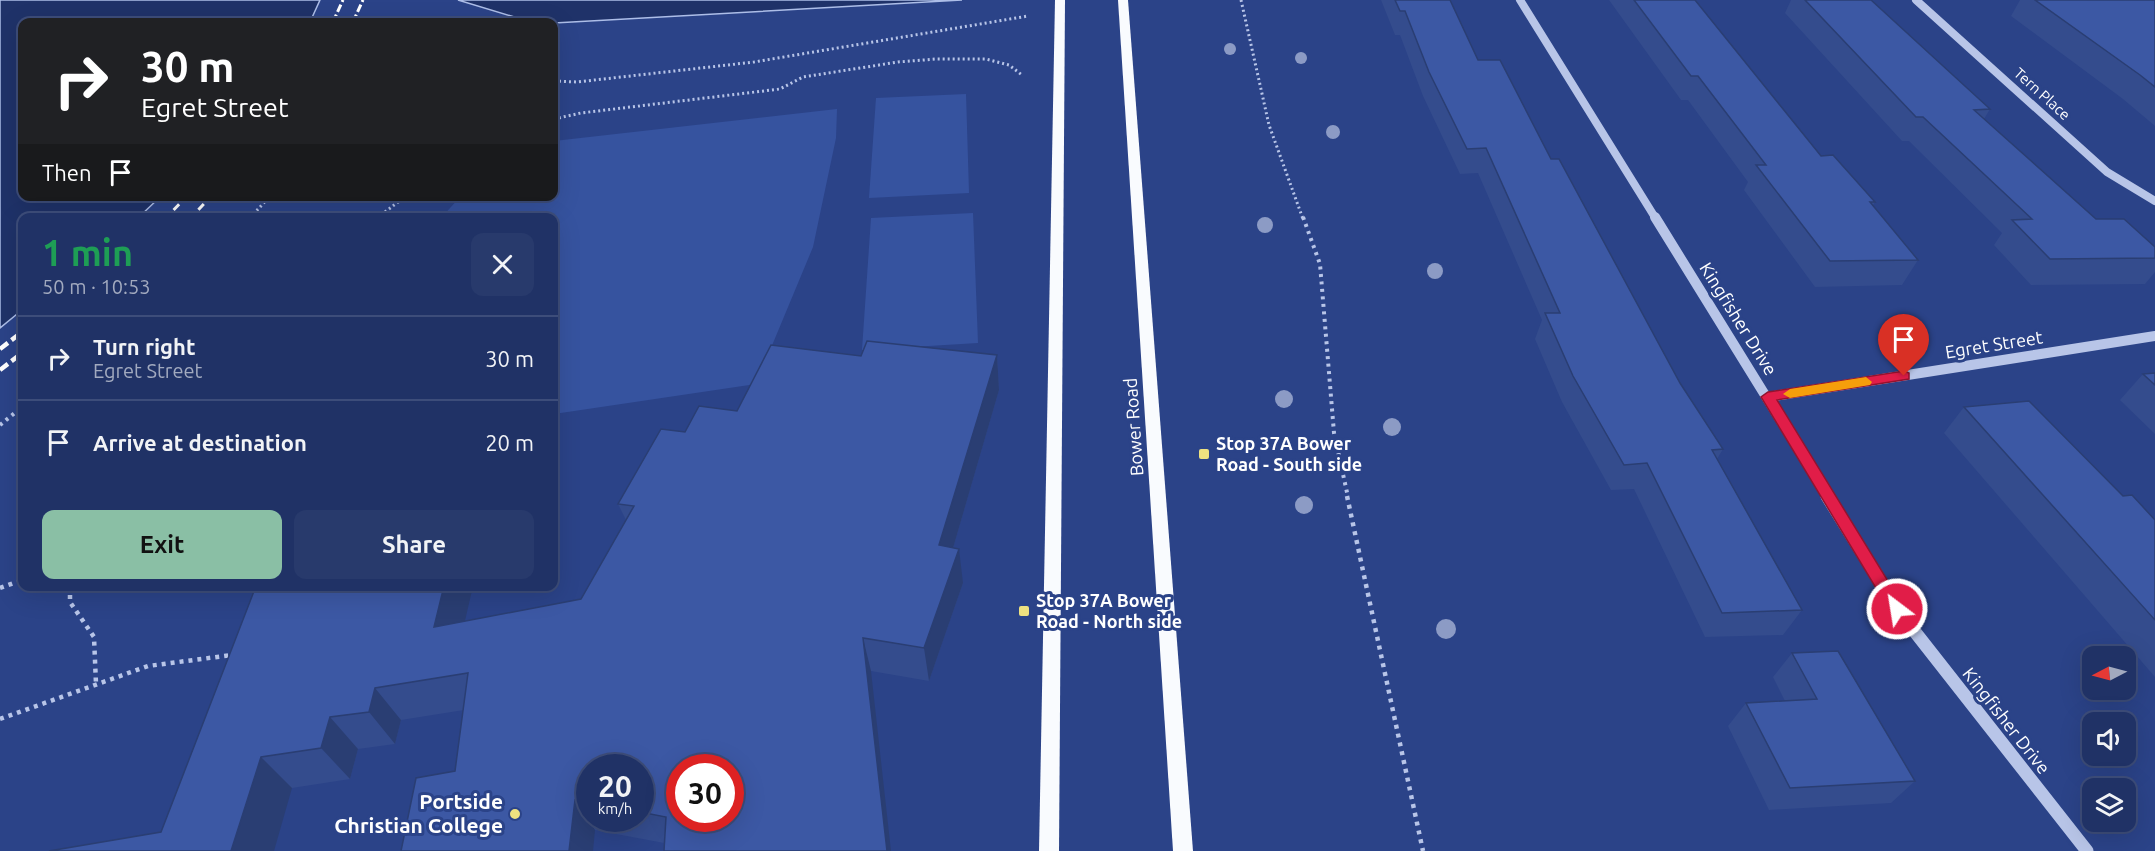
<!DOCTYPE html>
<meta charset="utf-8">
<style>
:root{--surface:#203266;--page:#283a6c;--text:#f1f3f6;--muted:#a2aabf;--line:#3d4d7a;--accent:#8abfa5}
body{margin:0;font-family:Ubuntu,sans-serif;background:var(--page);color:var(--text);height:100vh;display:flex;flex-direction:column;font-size:22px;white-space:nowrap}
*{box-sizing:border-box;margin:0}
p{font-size:20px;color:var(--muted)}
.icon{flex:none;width:33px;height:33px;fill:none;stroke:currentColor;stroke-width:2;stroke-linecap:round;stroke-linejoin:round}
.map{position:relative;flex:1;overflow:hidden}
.side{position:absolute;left:18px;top:213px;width:540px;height:378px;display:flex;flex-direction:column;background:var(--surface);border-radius:12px;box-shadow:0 6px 24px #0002,0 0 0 2px var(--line)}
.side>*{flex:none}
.guide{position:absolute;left:18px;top:18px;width:540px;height:183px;border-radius:12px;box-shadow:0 6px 24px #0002,0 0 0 2px var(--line);background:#202124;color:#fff;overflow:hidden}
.needle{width:39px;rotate:264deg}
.buttons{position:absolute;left:2082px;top:646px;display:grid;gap:12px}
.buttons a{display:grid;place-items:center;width:54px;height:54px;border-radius:12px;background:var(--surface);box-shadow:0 6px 24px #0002,0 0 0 2px var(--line);font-size:30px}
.speed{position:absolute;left:576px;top:754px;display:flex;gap:12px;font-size:30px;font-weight:700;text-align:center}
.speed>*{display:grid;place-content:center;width:78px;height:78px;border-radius:50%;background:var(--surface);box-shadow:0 6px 24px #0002,0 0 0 2px var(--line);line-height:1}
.speed small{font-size:15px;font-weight:400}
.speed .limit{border:9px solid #d22;background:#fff;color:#111}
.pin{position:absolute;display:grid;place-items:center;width:51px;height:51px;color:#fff;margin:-62px -26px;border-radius:50% 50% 50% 0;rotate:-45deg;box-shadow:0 0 6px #0007}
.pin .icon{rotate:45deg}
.me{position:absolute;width:66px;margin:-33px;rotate:329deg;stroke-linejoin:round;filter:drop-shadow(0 0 4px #0008)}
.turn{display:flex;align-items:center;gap:21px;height:126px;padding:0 24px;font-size:27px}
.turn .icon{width:78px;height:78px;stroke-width:2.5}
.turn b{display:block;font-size:42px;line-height:51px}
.then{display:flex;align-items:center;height:57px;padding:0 24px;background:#0003;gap:12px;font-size:22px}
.round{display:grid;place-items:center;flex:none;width:63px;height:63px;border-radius:12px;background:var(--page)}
.summary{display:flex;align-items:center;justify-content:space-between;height:102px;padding:0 24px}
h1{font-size:36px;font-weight:700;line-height:45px;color:#1e9e55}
.cta{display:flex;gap:12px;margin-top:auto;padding:12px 24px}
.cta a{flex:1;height:69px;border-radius:12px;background:var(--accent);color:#111;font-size:24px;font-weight:700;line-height:69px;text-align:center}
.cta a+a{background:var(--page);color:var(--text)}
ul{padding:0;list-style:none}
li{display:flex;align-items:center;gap:18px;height:84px;padding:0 24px;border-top:2px solid var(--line)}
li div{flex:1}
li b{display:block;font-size:22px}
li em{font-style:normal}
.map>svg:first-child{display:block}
</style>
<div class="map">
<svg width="2155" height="851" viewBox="0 0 2155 851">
<rect width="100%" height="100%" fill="#2b4388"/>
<g fill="#36539f">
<polygon points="966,94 969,193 869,198 876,98"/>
<polygon points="837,109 836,138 813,247 756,384 554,414 554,218 441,218 460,197 554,196 554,141"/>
<polygon points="973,213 978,343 862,350 871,218"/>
</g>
<g fill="#1f3269" stroke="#adbee8" stroke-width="1.5">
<polygon points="0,0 320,0 310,22 22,22 22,196 160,197 139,217 22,218 22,310 0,328"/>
<polygon points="458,0 962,0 554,23 531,22"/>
</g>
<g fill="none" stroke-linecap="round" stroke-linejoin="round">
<g stroke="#b8c5e8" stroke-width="3" stroke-dasharray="2 3" stroke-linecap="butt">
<polyline points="1241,0 1269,125 1303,219"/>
<polyline points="554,81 577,82 754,62 1028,16"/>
<polyline points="554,119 581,113 780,89 803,77 898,62 936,59 986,59 1009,65 1022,75"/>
<polyline points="250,218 270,196"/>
<polyline points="377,218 406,196"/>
</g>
<g stroke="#b8c5e8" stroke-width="4" stroke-dasharray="3 4.5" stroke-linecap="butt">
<polyline points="1303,217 1320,264 1334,433 1348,497"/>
<polyline points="0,425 22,407"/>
</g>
<g stroke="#b8c5e8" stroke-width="4.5" stroke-dasharray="4 5" stroke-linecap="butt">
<polyline points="1347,496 1423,851"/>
<polyline points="70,586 70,602 94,637 96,684"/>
<polyline points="0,588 22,580"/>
<polyline points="0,719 148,666 232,655"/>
</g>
<g stroke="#b8c5e8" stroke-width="8">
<polyline points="1520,0 1656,219"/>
<polyline points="1916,0 2107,172 2155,201"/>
</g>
<g stroke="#b8c5e8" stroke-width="10">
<polyline points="1655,217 1828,497"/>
<polyline points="1768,397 2155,336"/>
</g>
<polyline stroke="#b8c5e8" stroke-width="13" points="1827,496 1897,609 2087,851"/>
<g fill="#f9fbfe" fill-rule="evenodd">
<polygon points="1055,0 1065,0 1059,851 1039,851"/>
<polygon points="1118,0 1128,0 1193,851 1173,851"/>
</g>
<g stroke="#fff" stroke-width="3" stroke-dasharray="8 3" stroke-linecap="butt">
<polyline points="333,22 343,0"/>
<polyline points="353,22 363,0"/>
<polyline points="166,218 187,196"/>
<polyline points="191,218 211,196"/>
</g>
<g stroke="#fff" stroke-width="4.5" stroke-dasharray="10 4.5" stroke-linecap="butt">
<polyline points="0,349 22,332"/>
<polyline points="0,370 22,353"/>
</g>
</g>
<g fill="#8c9bc5">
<circle cx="1230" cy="49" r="6"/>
<circle cx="1301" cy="58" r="6"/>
<circle cx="1333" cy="132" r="7"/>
<circle cx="1265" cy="225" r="8"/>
<circle cx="1435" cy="271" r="8"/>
<circle cx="1284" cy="399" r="9"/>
<circle cx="1392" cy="427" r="9"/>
<circle cx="1304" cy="505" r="9"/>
<circle cx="1446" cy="629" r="10"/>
</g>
<g fill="#344c8d" fill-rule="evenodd">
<polygon points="1381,0 1450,0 1478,60 1551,159 1680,383 1723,449 1717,459 1802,610 1783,635 1705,637 1634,489 1611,490 1562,402 1535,339 1542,320 1478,173 1460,174 1423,96 1400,35 1395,35"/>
<polygon points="1609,0 1695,0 1821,156 1875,202 1873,205 1918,260 1902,285 1815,287 1744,190 1748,182 1688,100 1681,100"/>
<polygon points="1791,0 1871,0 1990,109 1984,119 2096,219 2155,247 2155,272 2145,284 2031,285 1994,245 2002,233 1909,141 1902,141 1785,13"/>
<polygon points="2020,0 2155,0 2155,126 2123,99 2011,16"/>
<path d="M997,355L999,390L953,548L963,583L929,681L871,671L664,843L595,830L455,771L464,710L401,720L395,744L358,749L350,779L292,788L161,832L256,586L465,621L581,599L626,520L618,504L685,432L737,411ZM590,768H640V819H590Z"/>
<polygon points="2155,373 2155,434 2120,400 2143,374"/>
<polygon points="1964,407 2123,496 2155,520 2155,677 1944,433"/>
<polygon points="1792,653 1915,781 1891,803 1769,810 1728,726 1746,703 1785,701 1773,677"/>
</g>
<g fill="#2a3e73">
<polygon points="997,355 999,390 944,579 939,545"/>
<polygon points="959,549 963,583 929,681 924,648"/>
<polygon points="444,586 473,586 456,660 434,627"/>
<polygon points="863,638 871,671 891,851 887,851"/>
<polygon points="375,688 401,720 395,744 369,712"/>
<polygon points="330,717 358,749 350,779 321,748"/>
<polygon points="261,757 292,788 274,851 231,851"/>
<polygon points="575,800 595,830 593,851 569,851"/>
</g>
<g fill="#3c58a4" stroke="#2a3e73" stroke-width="1.5" fill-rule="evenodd">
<polygon points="1395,0 1450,0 1478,60 1500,60 1551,159 1559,159 1680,383 1723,449 1712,450 1802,610 1722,613 1647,463 1624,465 1573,376 1545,313 1560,313 1486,148 1467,149 1429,72 1405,11 1400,11"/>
<polygon points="1634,0 1695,0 1821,156 1833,155 1875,202 1870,202 1918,260 1830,261 1756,165 1766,165 1698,76 1691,76"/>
<polygon points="1805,0 1871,0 1990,109 1974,110 2096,219 2124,219 2155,247 2155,258 2050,259 2012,220 2032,219 1923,117 1916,117"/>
<polygon points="2035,0 2155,0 2155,87 2140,75"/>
<path d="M867,341L997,355L939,545L959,549L924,648L863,638L887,851H664L666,817L640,812V768H590V803L575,800L569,851H401L416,778L455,771L468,673L375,688L369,712L330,717L321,748L261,757L231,851H49L161,832L256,586H444L434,627L581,599L634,506L618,504L661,429L685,432L699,406L737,411L771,345L861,356ZM680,768H730V819H680Z"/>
<polygon points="2155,373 2155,385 2143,374"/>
<polygon points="2029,401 2123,496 2132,495 2155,520 2155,620 1964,407"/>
<polygon points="1838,651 1915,781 1790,788 1746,703 1817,699 1792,653"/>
</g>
<polygon fill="#e11d48" stroke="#92132f" stroke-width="1.5" points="1904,371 1909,373 1909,379 1777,400 1902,604 1905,609 1902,613 1891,613 1761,397 1768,392"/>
<polygon fill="#f59e0b" points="1866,377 1872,382 1870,385 1790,398 1783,394 1790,389"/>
<g fill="#eee180" stroke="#2b4388" stroke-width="2">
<rect x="1198" y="448" width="12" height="12" rx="3"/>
<rect x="1018" y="605" width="12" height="12" rx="3"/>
<circle cx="515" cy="814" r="6"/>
</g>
<g text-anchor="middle" stroke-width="6" stroke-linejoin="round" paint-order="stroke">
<g font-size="15" fill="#fff" stroke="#2b4388">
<text transform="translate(2042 94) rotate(42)" y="5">Tern Place</text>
</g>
<g font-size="18" fill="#fff" stroke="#2b4388">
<text transform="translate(1738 319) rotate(58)" y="6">Kingfisher Drive</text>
<text transform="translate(1994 345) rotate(-9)" y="6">Egret Street</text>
<text transform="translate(1134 427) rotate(-94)" y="6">Bower Road</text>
<text transform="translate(2006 721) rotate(52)" y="6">Kingfisher Drive</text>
</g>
<g font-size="18" font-weight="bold" fill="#fff" stroke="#2b4388" text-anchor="start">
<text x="1216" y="450">Stop 37A Bower<tspan x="1216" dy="21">Road - South side</tspan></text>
<text x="1036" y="607">Stop 37A Bower<tspan x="1036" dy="21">Road - North side</tspan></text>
</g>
<g font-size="21" font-weight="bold" fill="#fff" stroke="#2b4388" text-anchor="end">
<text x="503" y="809">Portside<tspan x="503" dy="24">Christian College</tspan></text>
</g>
</g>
</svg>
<div class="buttons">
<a><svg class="needle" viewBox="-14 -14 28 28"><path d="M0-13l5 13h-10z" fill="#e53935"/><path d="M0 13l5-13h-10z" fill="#a2aabf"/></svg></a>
<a><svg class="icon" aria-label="sound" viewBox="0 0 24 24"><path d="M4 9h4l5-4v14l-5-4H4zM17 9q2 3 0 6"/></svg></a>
<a><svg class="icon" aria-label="layers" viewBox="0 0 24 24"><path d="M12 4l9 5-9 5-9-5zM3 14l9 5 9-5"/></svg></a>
</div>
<div class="speed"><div>20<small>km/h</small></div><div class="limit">30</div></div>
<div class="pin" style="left:1904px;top:376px;background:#d93025"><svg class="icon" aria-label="arrive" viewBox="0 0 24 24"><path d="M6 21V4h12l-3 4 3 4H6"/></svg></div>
<svg class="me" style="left:1897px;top:609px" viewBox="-20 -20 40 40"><circle r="17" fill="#e11d48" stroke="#fff" stroke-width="3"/><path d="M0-11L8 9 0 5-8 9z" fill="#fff"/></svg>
<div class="guide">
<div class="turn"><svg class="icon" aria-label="right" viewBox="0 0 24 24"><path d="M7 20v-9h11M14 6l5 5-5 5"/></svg><div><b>30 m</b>Egret Street</div></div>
<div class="then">Then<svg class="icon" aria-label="arrive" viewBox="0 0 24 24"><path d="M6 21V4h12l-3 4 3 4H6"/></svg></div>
</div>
<section class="side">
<div class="summary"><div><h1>1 min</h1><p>50 m · 10:53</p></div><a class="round"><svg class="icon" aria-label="close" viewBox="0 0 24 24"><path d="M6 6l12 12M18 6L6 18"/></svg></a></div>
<ul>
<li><svg class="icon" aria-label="right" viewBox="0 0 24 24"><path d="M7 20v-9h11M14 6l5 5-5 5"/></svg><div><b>Turn right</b><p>Egret Street</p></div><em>30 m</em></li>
<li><svg class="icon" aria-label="arrive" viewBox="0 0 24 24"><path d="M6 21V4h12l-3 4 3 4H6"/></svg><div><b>Arrive at destination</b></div><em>20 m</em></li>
</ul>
<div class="cta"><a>Exit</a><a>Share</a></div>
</section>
</div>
